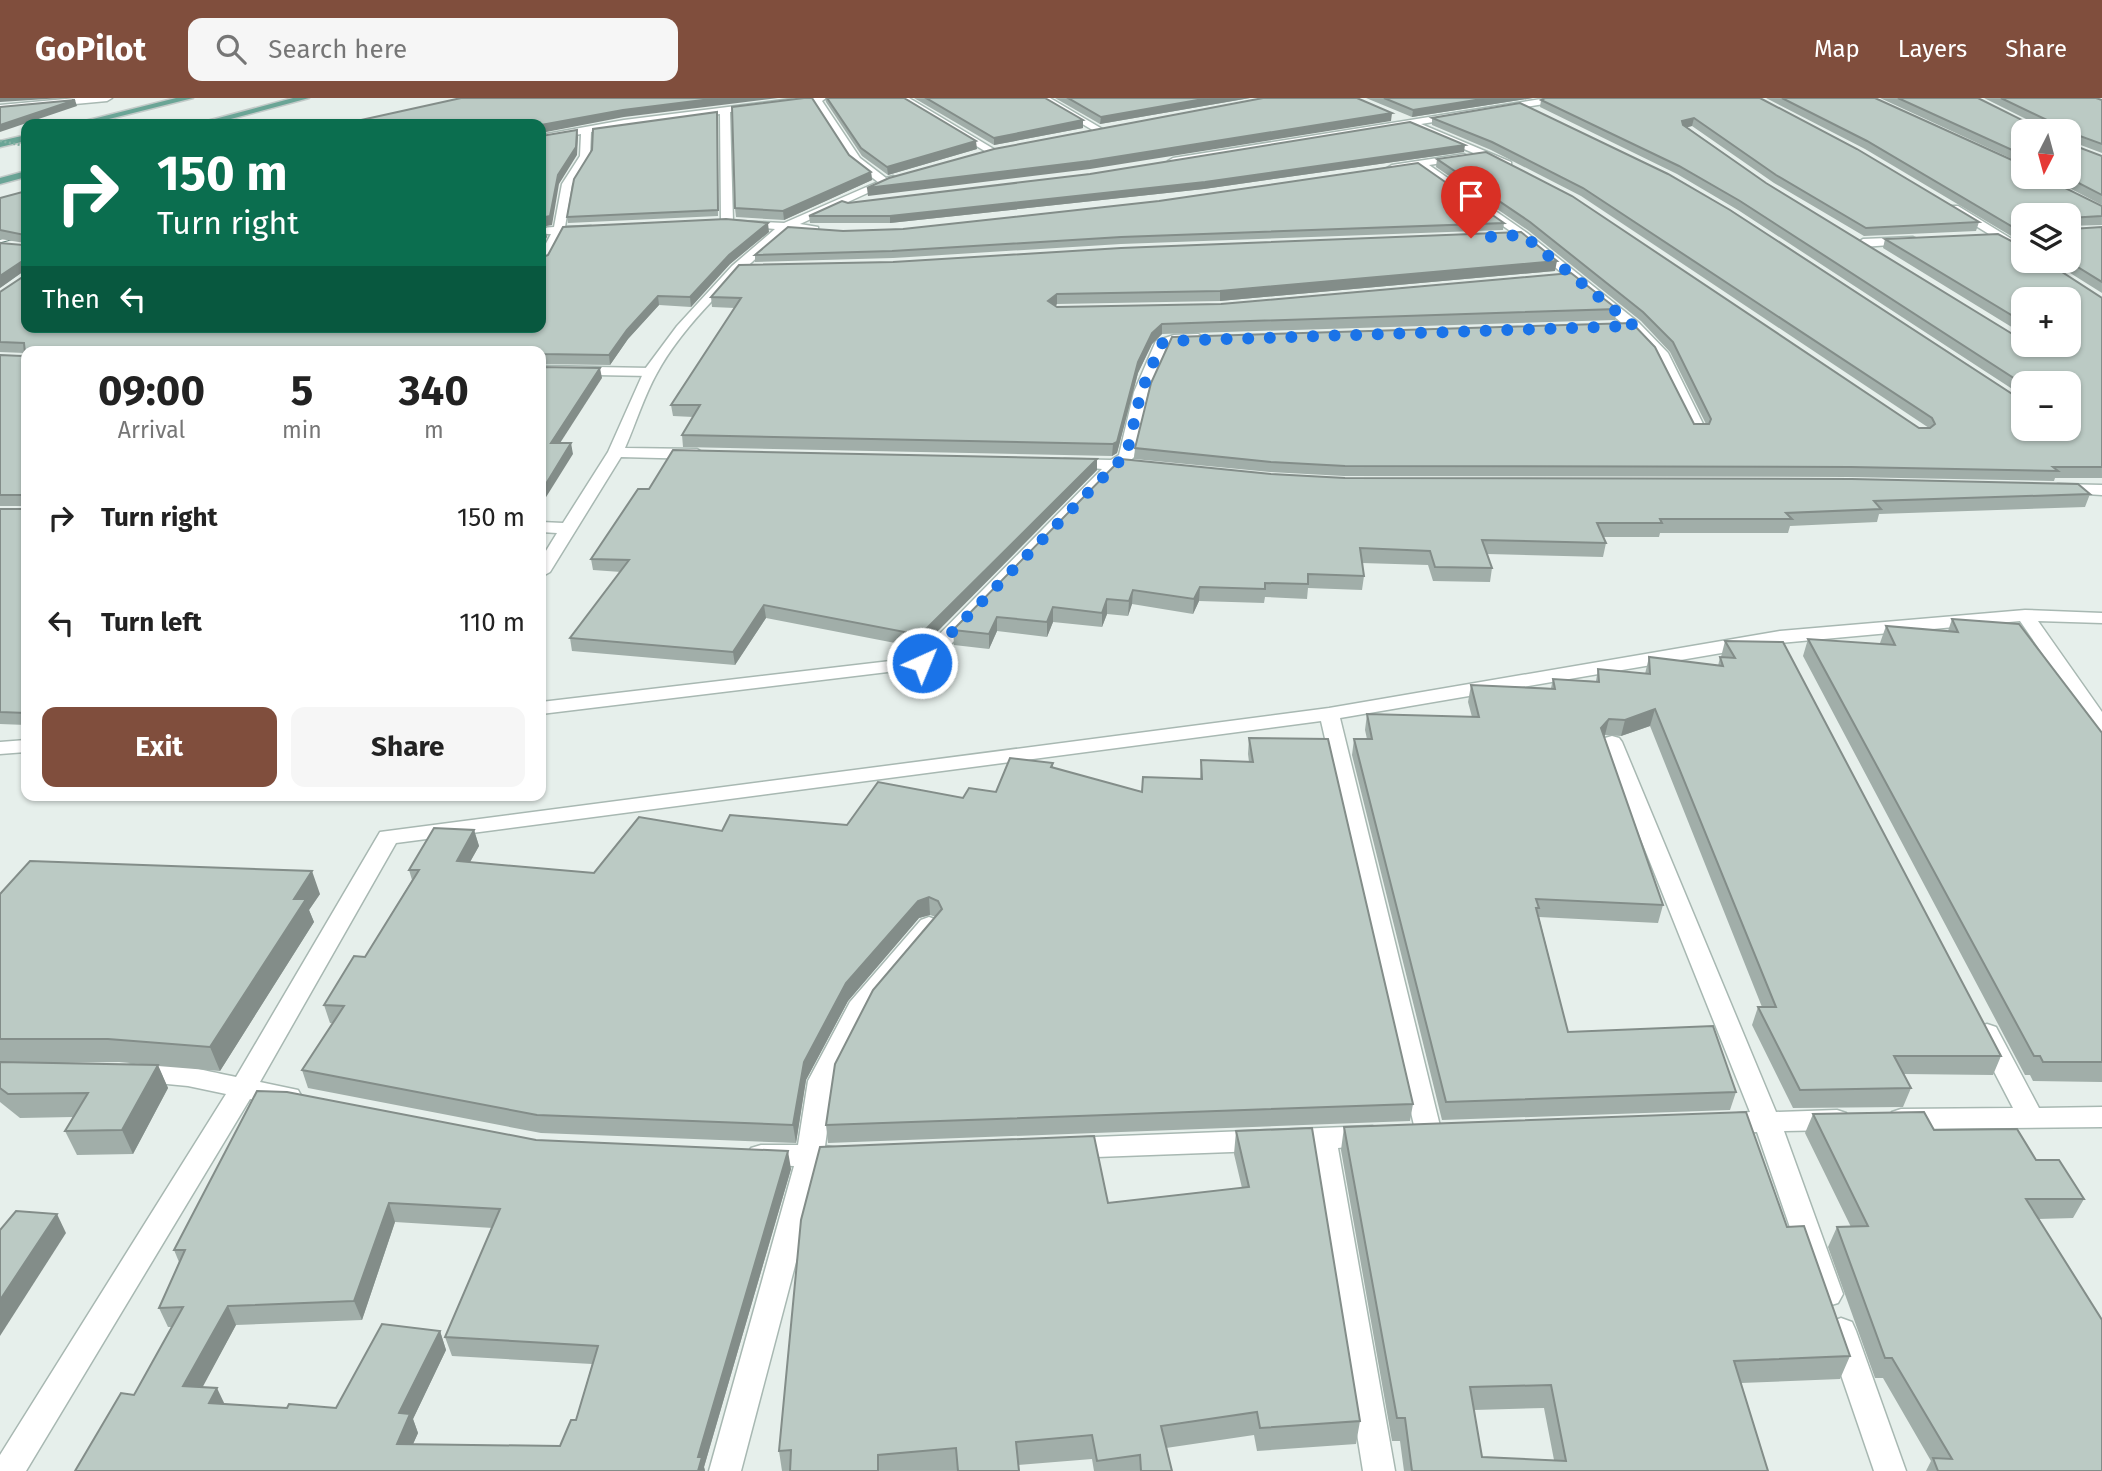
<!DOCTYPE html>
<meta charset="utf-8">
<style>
:root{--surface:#fff;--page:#f6f6f6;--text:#222;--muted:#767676;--accent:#804e3d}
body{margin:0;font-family:"Fira Sans",sans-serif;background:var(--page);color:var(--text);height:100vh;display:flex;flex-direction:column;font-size:26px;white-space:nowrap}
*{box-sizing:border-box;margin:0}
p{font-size:23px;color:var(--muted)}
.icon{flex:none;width:38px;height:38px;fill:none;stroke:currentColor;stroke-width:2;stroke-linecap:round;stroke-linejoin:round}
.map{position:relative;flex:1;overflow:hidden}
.side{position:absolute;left:21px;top:248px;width:525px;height:455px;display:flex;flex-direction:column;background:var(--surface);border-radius:14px;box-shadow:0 2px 5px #0004}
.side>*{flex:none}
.banner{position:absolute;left:21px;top:21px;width:525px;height:214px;border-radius:14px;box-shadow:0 2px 5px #0004;background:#0b6e4f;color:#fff;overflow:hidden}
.needle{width:46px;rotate:186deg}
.fabs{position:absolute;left:2011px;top:21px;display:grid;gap:14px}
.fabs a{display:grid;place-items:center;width:70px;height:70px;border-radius:14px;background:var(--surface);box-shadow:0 2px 5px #0004;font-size:35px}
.pin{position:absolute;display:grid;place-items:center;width:60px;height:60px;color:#fff;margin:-72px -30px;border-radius:50% 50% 50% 0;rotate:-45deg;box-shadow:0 0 7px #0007}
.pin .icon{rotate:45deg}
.me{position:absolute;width:77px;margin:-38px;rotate:44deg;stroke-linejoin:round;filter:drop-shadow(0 0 5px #0008)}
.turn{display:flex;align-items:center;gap:24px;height:147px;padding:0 21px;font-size:32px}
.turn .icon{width:91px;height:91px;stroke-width:2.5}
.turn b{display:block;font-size:49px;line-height:60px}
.then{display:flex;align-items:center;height:66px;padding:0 21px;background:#0003;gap:14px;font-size:26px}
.eta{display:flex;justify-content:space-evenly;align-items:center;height:119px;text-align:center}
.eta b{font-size:42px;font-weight:700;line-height:49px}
.action{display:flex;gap:14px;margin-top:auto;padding:14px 21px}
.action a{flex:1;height:80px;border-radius:14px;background:var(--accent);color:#fff;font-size:28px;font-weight:700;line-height:80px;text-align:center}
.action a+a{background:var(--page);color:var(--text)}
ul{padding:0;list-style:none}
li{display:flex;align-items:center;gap:21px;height:105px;padding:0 21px}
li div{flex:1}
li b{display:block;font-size:26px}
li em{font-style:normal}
header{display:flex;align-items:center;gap:42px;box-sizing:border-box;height:98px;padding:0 35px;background:var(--accent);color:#fff}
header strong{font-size:33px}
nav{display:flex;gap:38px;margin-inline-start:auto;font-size:24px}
.search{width:490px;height:63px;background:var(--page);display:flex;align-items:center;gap:18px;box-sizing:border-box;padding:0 24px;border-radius:14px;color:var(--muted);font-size:26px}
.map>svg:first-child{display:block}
</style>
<header>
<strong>GoPilot</strong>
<div class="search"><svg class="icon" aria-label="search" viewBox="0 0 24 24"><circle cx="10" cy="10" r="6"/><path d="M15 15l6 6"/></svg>Search here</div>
<nav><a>Map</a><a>Layers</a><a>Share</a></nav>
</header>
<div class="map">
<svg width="2102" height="1373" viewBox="0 0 2102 1373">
<rect width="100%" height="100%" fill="#e6efeb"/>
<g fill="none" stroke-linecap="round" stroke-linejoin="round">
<g stroke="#a8b8b2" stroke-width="3">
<polygon id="lane" points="541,268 650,270 657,274 650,278 541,276"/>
</g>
<g stroke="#a8b8b2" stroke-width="3">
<g id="street">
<polygon points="77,0 112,0 107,3 0,13 0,7"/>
<path d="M799,0H826L822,3L860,60L886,80L893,78L898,81L800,126L818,129V133L788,132C743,171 685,223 657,275C644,298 636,325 625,350L697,351L705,356L697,361L621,359L550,474L541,479V461L557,435L541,434V424L563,425L608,354L645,271L677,228L732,168L775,131L742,128L738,127V123L784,125L878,84L852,64L813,4L730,14L733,124L727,127L721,124L720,16L591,34L590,58L572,86L565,129L591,128L597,131L591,134L563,136L547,165L541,169V155L551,136H541V130L554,129L562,86L580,58L581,36L541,43V37L624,22Z"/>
<polygon points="897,0 909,0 997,53 988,55"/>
<polygon points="1038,0 1050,0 1104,32 1096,34"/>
<polygon points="1541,1 1544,2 1544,6 1421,26 1511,64 1511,68 1507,69 1409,28 1173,66 1168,63 1173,60"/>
<polygon points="1464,56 1469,59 1468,61 1429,67 1527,135 1639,225 1668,255 1706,332 1704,335 1694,335 1655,257 1629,231 1519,139 1418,69 1392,73 1387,70 1392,67"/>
<polygon points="1950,108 1958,108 2023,148 2023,157 1950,112"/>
<polygon points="1913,139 1917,141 1917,145 1863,149 1857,145 1863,141"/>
<polygon points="1198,236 1205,240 1203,243 1167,248 1148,294 1134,359 1130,363 1151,366 1153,369 1151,372 1119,372 929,569 541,616 541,604 916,560 1102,371 1064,367 1061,364 1064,361 1111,362 1119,357 1134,294 1156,243 1174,237"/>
<polygon points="2058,386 2102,387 2102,397 2052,394 2050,391 2052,388"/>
<path d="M2025,512L2102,515V525L2038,523L2102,614V634L2095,632L2020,523L1780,545L1340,620L1442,1036L1439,1043L1429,1046L1419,1043L1416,1036L1321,623L396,745L260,984L298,992L302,999L298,1006L289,1009L250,1001L26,1373H0V1357L226,996L188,988L125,982L121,975L125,968C155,959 205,973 236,979L380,734L1329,610L1780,533Z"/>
<polygon points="1612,638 1619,640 1622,644 1776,1014 1837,1012 1846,1015 1850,1022 1846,1029 1837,1032 1784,1033 1843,1196 1838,1205 1828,1208 1818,1205 1813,1196 1757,1034 1723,1035 1714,1032 1710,1025 1714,1018 1750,1014 1602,644 1605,640"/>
<polygon points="26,642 26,654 0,656 0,644"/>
<polygon points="929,819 937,822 941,827 872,908 834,983 825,1048 854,1052 858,1059 854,1066 844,1069 821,1069 741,1373 709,1373 794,1068 761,1067 751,1064 747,1057 751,1050 761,1047 798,1047 808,983 850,904 921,822"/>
<polygon points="1987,926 1996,929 2039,1010 2102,1009 2102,1029 1901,1031 1892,1028 1888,1021 1892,1014 1901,1011 2013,1010 1974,935 1978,929"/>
<polygon points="1372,1028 1382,1031 1385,1038 1382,1045 1338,1050 1395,1373 1363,1373 1311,1051 1069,1060 1059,1057 1055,1050 1059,1043 1069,1040"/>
<polygon points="1841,1220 1852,1224 1856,1233 1906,1373 1874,1373 1826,1233 1830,1224"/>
</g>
</g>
<g stroke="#c2cac8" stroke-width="3">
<g id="primary">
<polygon points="176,0 193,0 89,26 73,26"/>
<polygon points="293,0 309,0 212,26 196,26"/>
<polygon points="26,37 26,43 0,49 0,43"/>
<polygon points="26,73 26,79 0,86 0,80"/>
</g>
</g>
<use href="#lane" fill="#fff" fill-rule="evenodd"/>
<use href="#street" fill="#fff" fill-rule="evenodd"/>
<use href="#primary" fill="#6aa596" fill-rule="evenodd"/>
<g stroke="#5f7d75" stroke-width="4.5">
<polyline id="rail" points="0,143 26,136"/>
</g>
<use href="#rail" stroke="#f7fbf9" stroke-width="2.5" stroke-dasharray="8" stroke-linecap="butt"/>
<polyline stroke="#86b3a5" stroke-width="2.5" stroke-dasharray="2 2.5" stroke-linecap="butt" points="0,43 26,48"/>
</g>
<g fill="#a1aea9" fill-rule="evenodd">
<polygon points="825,0 904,0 977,51 888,77 862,58 826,4"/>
<polygon points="914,0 1045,0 1083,30 994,47"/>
<polygon points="1055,0 1250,0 1100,26"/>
<polygon points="1366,0 1533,0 1412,19"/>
<polygon points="1760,0 1979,124 1976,133 1864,138 1774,85 1692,28 1687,29 1766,85 2019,240 2068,247 2023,201 2023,236 1883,150 1885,141 2102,200 2102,380 2055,380 2054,383 1848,379 1344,378 1270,374 1134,361 1135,350 1706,326 1670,254 1641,223 1529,133 1436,69 1437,61 1919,330 1929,330 1581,98 1491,52 1432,27 1432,20 1520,5 2064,332 2068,331 2068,285 2023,285 2023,298 1738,112 1677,76 1540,9 1541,2"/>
<polygon points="1766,0 1875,0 2023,79 2102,108 2102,127 2068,128 2023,117 2023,145 1865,51"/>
<polygon points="1880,0 1978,0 2034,28 2040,28 1984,0 2096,0 2102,2 2102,55 2070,43 2070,46 2102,58 2102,107 2048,79 2068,79 2023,33 2023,66"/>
<polygon points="717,19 718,118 568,125 567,119"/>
<polygon points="1464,54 1204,91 890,125 810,125 809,118 848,105"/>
<polygon points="849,57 871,74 872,82 784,122 736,119 735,110"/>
<polygon points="26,93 26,229 541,229 769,134 730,166 691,209 659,207 628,241 610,267 541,266 541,254 26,254 26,627 0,626 0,411 24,411 24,408 0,408 0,257 22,258 25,255 0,254 0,194 24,178 24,173 0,190 23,147 25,145 0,141 0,100"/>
<polygon points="1504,125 1503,132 1121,146 893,160 755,164 755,157 843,133"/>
<polygon points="2102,129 2102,195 2051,163 2068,163 2071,131"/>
<polygon points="1555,173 1220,203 1057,206 1055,208 1057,209 1617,211 1615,222 1162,236 1152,246 1138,275 1117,355 1112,358 683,349 682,337 693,319 673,318 671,307 735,210 712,209 711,199"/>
<polygon points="1097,372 921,550 766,520 735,567 572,553 570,540 621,474 593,472 591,461 649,391"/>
<polygon points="1271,376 1345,380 2090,396 2085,409 1879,416 1877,424 1790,428 1788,435 1660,435 1659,439 1603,439 1606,445 1603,459 1487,456 1492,470 1490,484 1433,483 1428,467 1362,465 1364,478 1362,492 1308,490 1307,501 1265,499 1264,505 1199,503 1193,516 1132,506 1128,518 1107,516 1102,529 1053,524 1047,539 997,533 989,551 954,547 953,532"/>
<polygon points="1952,521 2102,635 2102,984 2033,983 2030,977 2025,977 1803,558 1808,541 1881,546 1880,545 1886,528 1948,533"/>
<polygon points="1725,543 2001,958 1993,977 1903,976 1911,990 1903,1009 1793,1010 1752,927 1758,909 1762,909 1650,628 1621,638 1605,637 1604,638 1663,807 1658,825 1539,819 1568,934 1736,994 1730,1012 1442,1022 1352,657 1354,641 1367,641 1365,632 1367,616 1472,619 1468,604 1471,587 1551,590 1553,581 1596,583 1598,571 1645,576 1649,559 1718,568 1720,559 1721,559"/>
<polygon points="1249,640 1413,1006 1410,1023 828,1045 826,1027 936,819 930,817 919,820 848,903 806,982 796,1045 541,1035 308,990 302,972 333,925 330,925 324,907 365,859 412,782 409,772 474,732 479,748 470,764 594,775 722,733 847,727 963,700 996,694 1053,665 1053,670 1142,694 1200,681 1201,662 1249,664 1248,656"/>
<path d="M0,796H320L309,812L314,824L220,973L158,968L168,990L133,1056L77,1057L65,1033L73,1019L20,1020L0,1004ZM119,964L141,966L52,965Z"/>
<polygon points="1813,1016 1934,1032 2036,1062 2084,1101 2073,1120 2038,1121 2102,1373 1926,1373 1931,1363 1883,1280 1875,1280 1828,1149 1837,1129 1851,1129 1805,1035"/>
<path d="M1344,1029L1787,1129L1850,1258L1840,1281L1741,1285L1768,1373H1404L1400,1343H1392L1341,1052ZM1544,1310L1554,1362L1482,1359L1474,1312Z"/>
<polygon points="1236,1033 1360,1323 1356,1346 1257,1353 1254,1337 1166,1350 1172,1373 1094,1373 1092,1361 1018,1367 1019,1373 782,1373 779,1353 1108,1105 1242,1090 1234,1056"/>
<path d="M536,1042L791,1071L704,1369L705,1373H75L134,1297L172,1229H168L159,1210L179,1164L174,1152ZM395,1124L493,1130L445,1239L452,1258L592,1266L576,1322L560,1348L413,1346L418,1335L413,1321L446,1252L440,1233L336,1310H287L225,1306L202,1289L236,1227L362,1222Z"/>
</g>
<g fill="#838d89">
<polygon points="0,0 62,0 0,4"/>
<polygon points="719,0 778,0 624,19 541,35 541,27 623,12"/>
<polygon points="1209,0 1250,0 1100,26 1101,19"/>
<polygon points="1488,0 1533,0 1412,19 1413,12"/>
<polygon points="75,2 77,8 0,34 0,27"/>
<polygon points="1392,15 1391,23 1090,71 868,98 867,90"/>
<polygon points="1694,20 1692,28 1681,31 1682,23"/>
<polygon points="1083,22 1083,30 994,47 994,40"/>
<polygon points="577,32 578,39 577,57 559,86 552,127 541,129 541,120"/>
<polygon points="976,43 977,51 888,77 887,69"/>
<polygon points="1465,47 1464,54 1204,91 890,125 890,118"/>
<polygon points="871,74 872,82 784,122 783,113"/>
<polygon points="768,125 769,134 730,166 691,209 690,199 729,157"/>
<polygon points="545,130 547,139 541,150 541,139"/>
<polygon points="1557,163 1555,173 1220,203 1220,193"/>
<polygon points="21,164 24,173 0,190 0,178"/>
<polygon points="1057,196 1057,206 1049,214 1048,203"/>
<polygon points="658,198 659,207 628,241 610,267 609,257 627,232"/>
<polygon points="1162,226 1162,236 1152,246 1138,275 1117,355 1112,358 1113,346 1138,264 1152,235"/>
<polygon points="600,270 602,280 553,356 551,345"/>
<polygon points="571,345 573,356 543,404 541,394"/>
<polygon points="1097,361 1097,372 921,550 920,537"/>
<polygon points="1200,489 1199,503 1193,516 1194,501"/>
<polygon points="1133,492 1132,506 1128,518 1129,503"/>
<polygon points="1107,501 1107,516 1102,529 1102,515"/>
<polygon points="764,507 766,520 735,567 733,554"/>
<polygon points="1053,509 1053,524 1047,539 1047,524"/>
<polygon points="997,519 997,533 989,551 989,536"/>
<polygon points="1655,611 1650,628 1621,638 1625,622"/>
<polygon points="1609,621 1605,637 1598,647 1601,630"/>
<polygon points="474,732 479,748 461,780 457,763"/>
<polygon points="312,773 320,796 309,812 314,824 220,973 210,949 294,801"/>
<polygon points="929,799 930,817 919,820 848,903 806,982 796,1045 793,1027 804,964 846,885 918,803"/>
<polygon points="158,967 168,990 133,1056 122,1032"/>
<polygon points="788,1053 791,1071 704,1369 705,1373 698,1373 698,1359"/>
<polygon points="389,1105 395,1124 362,1222 354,1203"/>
<polygon points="57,1116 66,1135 0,1238 0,1202"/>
<polygon points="228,1208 236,1227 193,1307 183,1288"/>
<polygon points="440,1233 446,1252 413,1321 418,1335 405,1364 397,1346 399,1315"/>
<polygon points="217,1290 226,1309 209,1305"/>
</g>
<g fill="#bbcac4" stroke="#838d89" stroke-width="2" fill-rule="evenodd">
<polygon points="461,0 719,0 623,12 541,27 541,26 343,26"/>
<polygon points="804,0 812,0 849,57 871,74 783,113 735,110 732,9"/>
<polygon points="827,0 904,0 976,43 887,69 861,50"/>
<polygon points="926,0 1045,0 1083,22 994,40"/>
<polygon points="1068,0 1209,0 1101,19"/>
<polygon points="1263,0 1357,0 1392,15 1090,63 867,90 889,80 994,51"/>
<polygon points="1384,0 1488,0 1413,12"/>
<polygon points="1545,0 1760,0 1857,51 1979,124 1866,130 1776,77 1694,20 1682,23 1683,27 1766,85 2019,240 2023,239 2023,247 2068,247 2068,201 2023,201 2023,224 1885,141 1998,136 2023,149 2023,163 2045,163 2102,200 2102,369 2053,369 2058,373 1851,369 1345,368 1271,364 1135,350 1151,285 1172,239 1632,225 1655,249 1694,326 1709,326 1711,321 1673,244 1643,214 1530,124 1437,61 1486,54 1572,98 1919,330 1930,330 1935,326 1932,320 1583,90 1492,44 1432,20 1520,5 1668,76 1730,112 2020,301 2023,301 2023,331 2062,331 2064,332 2068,331 2068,329 2075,325 2068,319 2068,285 2023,286 1740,103 1679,68 1541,2"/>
<polygon points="1782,0 1875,0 2023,67 2023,79 2043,79 2102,108 2102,118 2069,120 2068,127 2068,117 2023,117 2023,135 1867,43"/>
<polygon points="1898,0 1978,0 2034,28 2050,27 2049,23 2001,0 2096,0 2102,2 2102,46 2069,34 2070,46 2102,58 2102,97 2067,79 2068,79 2068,33 2023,33 2023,57"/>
<polygon points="75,2 0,27 0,9"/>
<polygon points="717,14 718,112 567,119 574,81 592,52 593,31"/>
<polygon points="1410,24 1465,47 1205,84 890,118 809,118 842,103 848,105 1090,76"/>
<polygon points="577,32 576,49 558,77 550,118 541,120 541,38"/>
<polygon points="1418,65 1504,125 1121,139 892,153 755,157 788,129 843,133 903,131 1159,103"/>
<polygon points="26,93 26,229 541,229 541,160 548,157 563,129 726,121 768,125 729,157 690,199 658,198 627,232 609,257 541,256 541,254 26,254 26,615 0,614 0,411 24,411 24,397 0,397 0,257 22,258 25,255 24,245 0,244 0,194 24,178 25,164 21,164 0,178 0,145 23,147 26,144 25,137 0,132 0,100"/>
<polygon points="2068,129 2071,131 2102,129 2102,184 2068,163"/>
<polygon points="541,130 545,130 541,139"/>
<polygon points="1521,134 1557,163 1220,193 1057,196 1048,203 1057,209 1221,206 1571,175 1617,211 1162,226 1152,235 1138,264 1117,344 1113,346 682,337 700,307 671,307 741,200 711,199 739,167 893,164 1121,150"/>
<polygon points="541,269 600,270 551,345 571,345 541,394"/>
<polygon points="673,352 1097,361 920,537 764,507 733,554 570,540 629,462 591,461 638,391 649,391"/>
<polygon points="1121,361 1271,376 1345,380 1852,381 2078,386 2090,396 1874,403 1881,411 1786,415 1792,421 1660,421 1662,425 1597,425 1606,445 1482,442 1492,470 1435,469 1430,453 1360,450 1364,478 1308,476 1308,486 1265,485 1265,491 1200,489 1194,501 1133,492 1129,503 1107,501 1102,515 1053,509 1047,524 997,519 989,536 953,532"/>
<polygon points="1952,521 2019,526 2102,635 2102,964 2043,964 2040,958 2034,958 1808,541 1895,547 1886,528 1958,534"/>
<polygon points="1725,543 1783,544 2001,958 1894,958 1911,990 1800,992 1758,909 1776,909 1655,611 1625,622 1609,621 1601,630 1663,807 1536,801 1539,810 1536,810 1568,934 1713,928 1736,994 1446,1004 1354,641 1372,641 1367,616 1479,619 1471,587 1555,591 1553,581 1599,584 1598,571 1650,576 1649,559 1723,568 1720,559 1735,560"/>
<polygon points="1249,640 1328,641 1413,1006 826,1027 835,966 873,892 942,811 938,803 929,799 918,803 846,885 804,964 793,1027 537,1017 302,972 344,908 324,907 354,858 365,859 419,772 409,772 434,730 474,732 457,763 594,775 639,719 722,733 730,717 847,727 878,684 963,700 969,690 996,694 1010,660 1053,665 1051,669 1142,694 1143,679 1202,681 1201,662 1253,664"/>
<polygon points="30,763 312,773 294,801 306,801 210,949 108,941 0,941 0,796"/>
<polygon points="0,964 158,967 122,1032 65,1033 88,995 8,996 0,990"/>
<path d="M257,993L287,994L536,1042L788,1053L698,1359H702L698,1373H75L121,1295L134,1297L183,1209L159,1210L185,1152H174ZM389,1105L500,1111L445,1239L598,1248L576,1322H571L560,1348L397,1346L410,1316L399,1315L440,1233L382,1226L336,1310L289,1306L287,1310L209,1305L217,1290L183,1288L228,1208L354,1203Z"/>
<path d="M1746,1014L1787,1129L1804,1128L1850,1258L1734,1263L1768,1373H1412L1405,1320H1397L1344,1029ZM1551,1287L1566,1363L1482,1359L1470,1289Z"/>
<polygon points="1924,1014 1934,1032 2017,1031 2036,1062 2059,1062 2084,1101 2026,1101 2102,1222 2102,1373 1938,1373 1933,1360 1952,1361 1892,1260 1885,1260 1837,1129 1868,1128 1813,1016"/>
<polygon points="1312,1030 1360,1323 1260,1330 1257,1314 1161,1328 1172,1373 1141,1373 1140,1357 1097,1363 1092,1337 1016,1344 1019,1373 958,1373 956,1350 878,1357 878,1373 790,1373 791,1352 779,1353 801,1122 820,1049 1094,1038 1108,1105 1249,1089 1236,1033"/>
<polygon points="16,1113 57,1116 0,1202 0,1132"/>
</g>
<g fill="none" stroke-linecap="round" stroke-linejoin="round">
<polyline stroke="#1a73e8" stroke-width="12" stroke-dasharray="0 21.6" points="922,565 1116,366 1126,359 1141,294 1161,246 1167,243 1634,228 1523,137 1471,140"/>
</g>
</svg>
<div class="fabs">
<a><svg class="needle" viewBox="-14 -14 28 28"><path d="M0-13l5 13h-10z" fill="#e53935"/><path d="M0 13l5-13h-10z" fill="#767676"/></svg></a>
<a><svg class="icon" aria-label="layers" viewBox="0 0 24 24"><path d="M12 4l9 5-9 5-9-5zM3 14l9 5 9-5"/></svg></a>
<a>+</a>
<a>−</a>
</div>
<div class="pin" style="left:1471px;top:140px;background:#d93025"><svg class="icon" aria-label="arrive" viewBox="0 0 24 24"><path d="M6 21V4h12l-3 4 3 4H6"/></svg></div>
<svg class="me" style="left:922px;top:565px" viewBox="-20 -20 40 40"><circle r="17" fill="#1a73e8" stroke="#fff" stroke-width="3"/><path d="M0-11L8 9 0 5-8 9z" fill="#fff"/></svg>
<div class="banner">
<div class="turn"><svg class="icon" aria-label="right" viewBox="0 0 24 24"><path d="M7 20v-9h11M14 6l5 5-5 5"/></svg><div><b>150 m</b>Turn right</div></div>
<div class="then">Then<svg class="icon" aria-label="left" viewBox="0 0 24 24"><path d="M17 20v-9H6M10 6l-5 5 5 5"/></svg></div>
</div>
<section class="side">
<div class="eta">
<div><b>09:00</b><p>Arrival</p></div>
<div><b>5</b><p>min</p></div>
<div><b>340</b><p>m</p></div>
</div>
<ul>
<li><svg class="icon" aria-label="right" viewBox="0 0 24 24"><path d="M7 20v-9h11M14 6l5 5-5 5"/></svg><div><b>Turn right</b></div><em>150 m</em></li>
<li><svg class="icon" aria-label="left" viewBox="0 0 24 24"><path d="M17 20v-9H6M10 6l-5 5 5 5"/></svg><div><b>Turn left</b></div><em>110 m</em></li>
</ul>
<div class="action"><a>Exit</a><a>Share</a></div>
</section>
</div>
